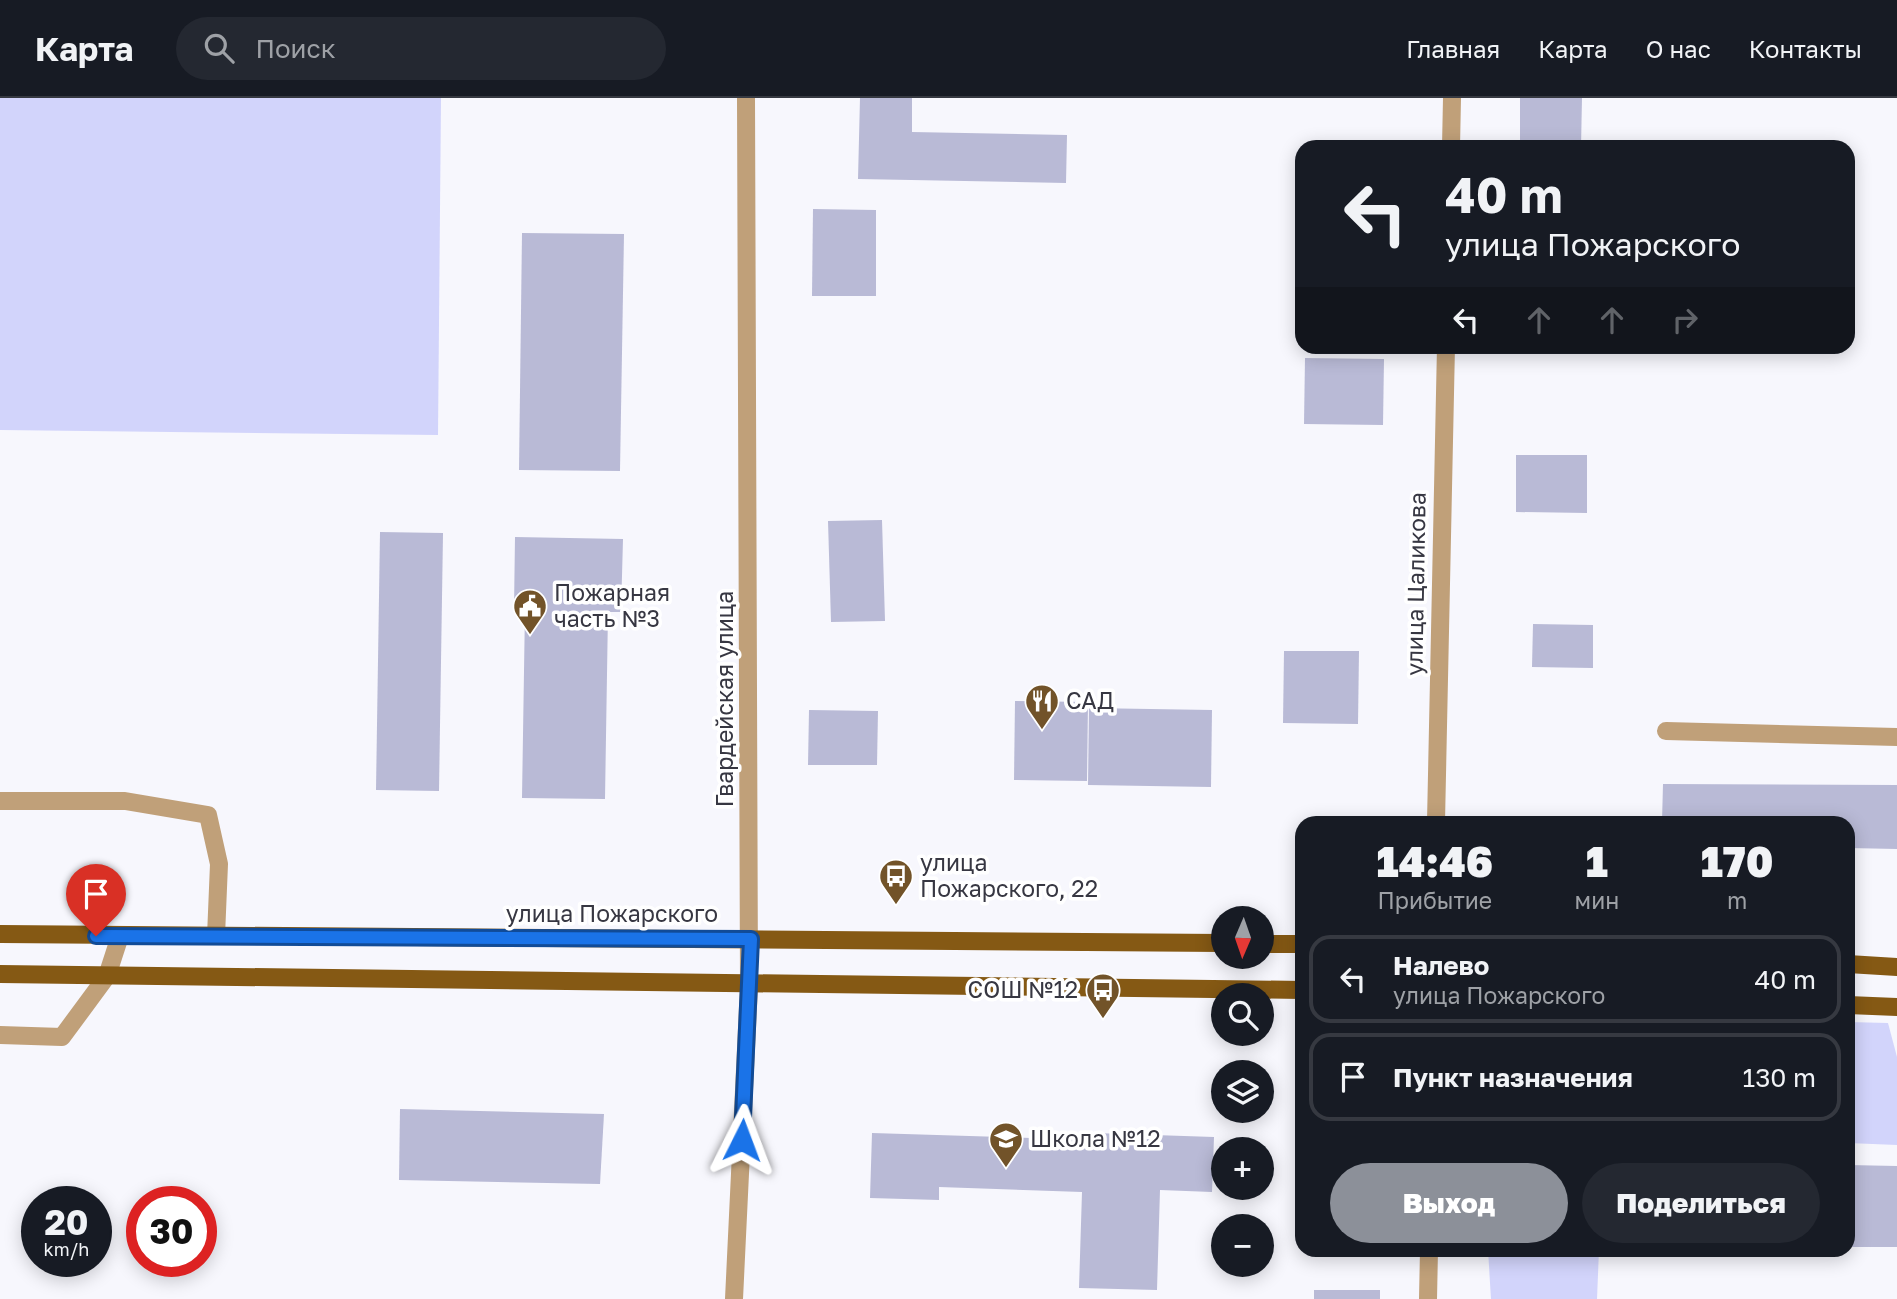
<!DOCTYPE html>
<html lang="ru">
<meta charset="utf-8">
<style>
:root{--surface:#171b24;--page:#242831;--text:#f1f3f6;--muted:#9ea1a6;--line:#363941;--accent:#8c9099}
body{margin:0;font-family:"Golos Text",sans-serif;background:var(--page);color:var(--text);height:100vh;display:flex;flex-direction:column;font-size:26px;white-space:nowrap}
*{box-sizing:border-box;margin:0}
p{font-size:23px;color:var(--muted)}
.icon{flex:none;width:38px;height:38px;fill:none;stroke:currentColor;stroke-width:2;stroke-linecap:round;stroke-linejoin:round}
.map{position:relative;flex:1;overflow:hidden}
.drawer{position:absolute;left:1295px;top:718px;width:560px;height:441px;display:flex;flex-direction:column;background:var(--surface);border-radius:21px;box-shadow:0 4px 18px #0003}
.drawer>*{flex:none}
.banner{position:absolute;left:1295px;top:42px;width:560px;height:214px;border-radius:21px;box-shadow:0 4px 18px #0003;background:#171b24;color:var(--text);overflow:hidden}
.needle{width:46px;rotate:182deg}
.fabs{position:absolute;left:1211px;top:808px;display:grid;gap:14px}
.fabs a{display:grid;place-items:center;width:63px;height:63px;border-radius:50%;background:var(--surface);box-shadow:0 4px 18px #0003;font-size:35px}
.speed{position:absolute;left:21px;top:1088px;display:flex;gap:14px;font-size:35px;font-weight:700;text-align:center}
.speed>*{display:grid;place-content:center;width:91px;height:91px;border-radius:50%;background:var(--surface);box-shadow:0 4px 18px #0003;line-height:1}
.speed small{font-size:18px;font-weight:400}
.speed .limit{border:10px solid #d22;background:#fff;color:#111}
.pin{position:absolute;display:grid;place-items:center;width:60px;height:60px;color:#fff;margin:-72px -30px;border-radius:50% 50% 50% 0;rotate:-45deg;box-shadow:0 0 7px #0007}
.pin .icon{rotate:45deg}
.me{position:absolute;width:77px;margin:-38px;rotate:3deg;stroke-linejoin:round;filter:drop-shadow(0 0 5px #0008)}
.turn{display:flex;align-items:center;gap:24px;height:147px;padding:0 35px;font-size:32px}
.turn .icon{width:91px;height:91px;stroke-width:2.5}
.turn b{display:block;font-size:49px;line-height:60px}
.lanes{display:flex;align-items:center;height:66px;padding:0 35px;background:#0003;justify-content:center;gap:35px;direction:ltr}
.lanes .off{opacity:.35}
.eta{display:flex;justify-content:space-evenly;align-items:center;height:119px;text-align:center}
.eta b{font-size:42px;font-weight:800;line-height:49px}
.primary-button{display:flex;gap:14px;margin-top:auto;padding:14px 35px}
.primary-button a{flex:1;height:80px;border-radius:42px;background:var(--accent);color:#fff;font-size:28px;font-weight:800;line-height:80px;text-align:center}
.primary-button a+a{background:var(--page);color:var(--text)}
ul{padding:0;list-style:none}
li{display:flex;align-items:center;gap:21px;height:88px;margin:0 14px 10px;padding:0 21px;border:4px solid var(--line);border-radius:21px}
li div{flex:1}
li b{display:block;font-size:26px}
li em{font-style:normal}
header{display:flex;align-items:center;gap:42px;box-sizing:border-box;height:98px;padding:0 35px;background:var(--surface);border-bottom:2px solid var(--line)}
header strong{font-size:33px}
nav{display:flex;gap:38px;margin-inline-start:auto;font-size:24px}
.search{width:490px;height:63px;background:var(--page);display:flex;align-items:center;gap:18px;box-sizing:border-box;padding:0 24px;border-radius:38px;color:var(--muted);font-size:26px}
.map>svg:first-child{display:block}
</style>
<header>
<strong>Карта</strong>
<div class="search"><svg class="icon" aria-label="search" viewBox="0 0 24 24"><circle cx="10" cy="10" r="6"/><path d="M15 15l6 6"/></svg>Поиск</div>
<nav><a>Главная</a><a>Карта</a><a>О нас</a><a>Контакты</a></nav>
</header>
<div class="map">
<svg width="1897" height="1201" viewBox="0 0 1897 1201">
<rect width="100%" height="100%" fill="#f7f7fd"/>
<g fill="#d2d4fb">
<polygon points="0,0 441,0 438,337 0,332"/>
<polygon points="1848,924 1888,925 1897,959 1897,1047 1848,1045"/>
<polygon points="1488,1152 1599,1152 1597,1201 1491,1201"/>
</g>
<g fill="#b9bad6">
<polygon points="860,0 912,0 912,34 1067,37 1066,85 858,81"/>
<polygon points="1520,0 1582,0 1581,49 1520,49"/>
<polygon points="813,111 876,112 876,198 812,198"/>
<polygon points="522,135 624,136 620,373 519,372"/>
<polygon points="1305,260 1384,261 1383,327 1304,326"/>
<polygon points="1516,357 1587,357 1587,415 1516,414"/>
<polygon points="882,422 885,523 831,524 828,423"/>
<polygon points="380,434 443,435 439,693 376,692"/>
<polygon points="515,439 623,441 621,514 608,514 605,701 522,700 525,510 514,510"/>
<polygon points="1533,526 1593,527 1593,570 1532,569"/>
<polygon points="1284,553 1359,553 1358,626 1283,625"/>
<polygon points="1015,603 1088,604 1087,683 1014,682"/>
<polygon points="1089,610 1212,612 1211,689 1088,687"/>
<polygon points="809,612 878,613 877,667 808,667"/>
<polygon points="1663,686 1897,687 1897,751 1848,750 1848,724 1662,724"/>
<polygon points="400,1011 604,1016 600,1086 399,1082"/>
<polygon points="872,1035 1093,1042 1094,1035 1214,1039 1212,1094 1160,1092 1157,1192 1079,1190 1082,1094 939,1089 939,1102 870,1100"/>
<polygon points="1848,1067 1897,1068 1897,1149 1848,1149"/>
<rect x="1314" y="1192" width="66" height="9"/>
</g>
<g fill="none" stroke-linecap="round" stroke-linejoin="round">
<g stroke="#c0a079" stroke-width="18">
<polyline points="1666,633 1897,639"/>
<polyline points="0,703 125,703 208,717 219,766 216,838"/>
<polyline points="0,937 62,939 107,878 120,838"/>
</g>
<g stroke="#c0a079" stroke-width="18">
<polyline points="1451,49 1452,0"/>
<polyline points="1436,724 1446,248"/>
<polyline points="734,1201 749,888"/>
<polyline points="1428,1201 1429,1152"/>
</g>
<polyline stroke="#c0a079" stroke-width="18" points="746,0 749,888"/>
<g stroke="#855914" stroke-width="18">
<polyline points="0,836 1223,845"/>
<polyline points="1262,846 1302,846"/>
<polyline points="1848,866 1897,869"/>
<polyline points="0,876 1302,892"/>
<polyline points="1848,907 1897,909"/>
</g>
</g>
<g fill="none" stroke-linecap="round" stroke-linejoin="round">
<g stroke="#114b97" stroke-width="18">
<polyline id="route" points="96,838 751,841 742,1042"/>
</g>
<use href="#route" stroke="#1a73e8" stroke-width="12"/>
</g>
<defs>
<g id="civic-pin" transform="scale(1.75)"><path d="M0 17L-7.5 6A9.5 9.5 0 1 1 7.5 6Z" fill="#725329" stroke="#fff"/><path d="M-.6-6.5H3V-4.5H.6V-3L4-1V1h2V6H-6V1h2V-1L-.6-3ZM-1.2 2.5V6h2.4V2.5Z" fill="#fff"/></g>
<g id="restaurant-pin" transform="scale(1.75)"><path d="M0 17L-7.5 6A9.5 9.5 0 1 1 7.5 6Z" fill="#725329" stroke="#fff"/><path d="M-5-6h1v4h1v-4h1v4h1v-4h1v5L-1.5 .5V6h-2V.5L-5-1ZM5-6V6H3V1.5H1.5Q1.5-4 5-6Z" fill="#fff"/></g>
<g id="bus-pin" transform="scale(1.75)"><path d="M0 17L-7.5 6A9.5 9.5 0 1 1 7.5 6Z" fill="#725329" stroke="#fff"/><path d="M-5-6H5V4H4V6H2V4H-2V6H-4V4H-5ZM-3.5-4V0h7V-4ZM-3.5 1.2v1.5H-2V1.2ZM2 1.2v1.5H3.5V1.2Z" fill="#fff"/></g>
<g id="school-pin" transform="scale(1.75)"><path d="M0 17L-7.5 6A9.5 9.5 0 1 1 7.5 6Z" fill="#725329" stroke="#fff"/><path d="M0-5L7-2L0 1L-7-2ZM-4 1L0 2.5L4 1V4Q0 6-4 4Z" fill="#fff"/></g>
</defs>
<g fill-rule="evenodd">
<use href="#civic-pin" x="530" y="508"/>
<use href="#restaurant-pin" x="1042" y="603"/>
<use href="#bus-pin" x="896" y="778"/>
<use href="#bus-pin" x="1103" y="892"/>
<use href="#school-pin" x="1006" y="1041"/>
</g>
<g text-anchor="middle" stroke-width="7" stroke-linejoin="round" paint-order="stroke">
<g font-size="23" fill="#373742" stroke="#fff">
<text transform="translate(1416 486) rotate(-89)" y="8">улица Цаликова</text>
<text transform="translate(725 601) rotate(-90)" y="8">Гвардейская улица</text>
<text x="612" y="824">улица Пожарского</text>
</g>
<g font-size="23" fill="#373742" stroke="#fff" text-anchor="start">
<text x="554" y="503">Пожарная<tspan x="554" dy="26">часть №3</tspan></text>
<text x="1066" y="611">САД</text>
<text x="920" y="773">улица<tspan x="920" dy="26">Пожарского, 22</tspan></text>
<text x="1078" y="900" text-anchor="end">СОШ №12</text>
<text x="1030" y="1049">Школа №12</text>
</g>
</g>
</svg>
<div class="fabs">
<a><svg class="needle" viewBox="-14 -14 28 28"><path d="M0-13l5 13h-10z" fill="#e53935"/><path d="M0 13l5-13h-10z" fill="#9ea1a6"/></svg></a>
<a><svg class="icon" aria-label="search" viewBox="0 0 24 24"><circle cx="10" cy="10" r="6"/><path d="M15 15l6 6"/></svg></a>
<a><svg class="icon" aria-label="layers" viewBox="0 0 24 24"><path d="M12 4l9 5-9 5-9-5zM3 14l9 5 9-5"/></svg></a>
<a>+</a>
<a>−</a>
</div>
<div class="speed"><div>20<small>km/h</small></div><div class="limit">30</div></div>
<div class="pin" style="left:96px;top:838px;background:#d93025"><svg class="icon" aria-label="arrive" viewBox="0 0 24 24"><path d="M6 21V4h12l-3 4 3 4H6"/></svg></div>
<svg class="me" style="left:742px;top:1042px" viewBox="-20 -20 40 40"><path d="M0-17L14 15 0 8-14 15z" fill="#1a73e8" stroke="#fff" stroke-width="4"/></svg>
<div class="banner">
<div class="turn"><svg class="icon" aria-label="left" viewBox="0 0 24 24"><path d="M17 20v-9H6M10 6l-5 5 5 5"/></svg><div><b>40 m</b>улица Пожарского</div></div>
<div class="lanes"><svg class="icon" aria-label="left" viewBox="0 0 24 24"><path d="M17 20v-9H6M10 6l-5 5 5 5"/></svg><svg class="icon off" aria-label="ahead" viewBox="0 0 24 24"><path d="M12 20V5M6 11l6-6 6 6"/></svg><svg class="icon off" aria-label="ahead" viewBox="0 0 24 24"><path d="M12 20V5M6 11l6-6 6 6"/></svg><svg class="icon off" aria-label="right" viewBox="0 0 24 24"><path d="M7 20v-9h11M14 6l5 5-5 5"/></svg></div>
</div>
<section class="drawer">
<div class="eta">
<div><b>14:46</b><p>Прибытие</p></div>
<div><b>1</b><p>мин</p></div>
<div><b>170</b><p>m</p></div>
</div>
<ul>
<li><svg class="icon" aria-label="left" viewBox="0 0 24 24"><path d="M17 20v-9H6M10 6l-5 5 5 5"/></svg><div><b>Налево</b><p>улица Пожарского</p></div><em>40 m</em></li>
<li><svg class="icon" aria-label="arrive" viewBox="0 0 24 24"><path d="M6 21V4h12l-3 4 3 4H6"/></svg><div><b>Пункт назначения</b></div><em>130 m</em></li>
</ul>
<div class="primary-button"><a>Выход</a><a>Поделиться</a></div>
</section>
</div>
